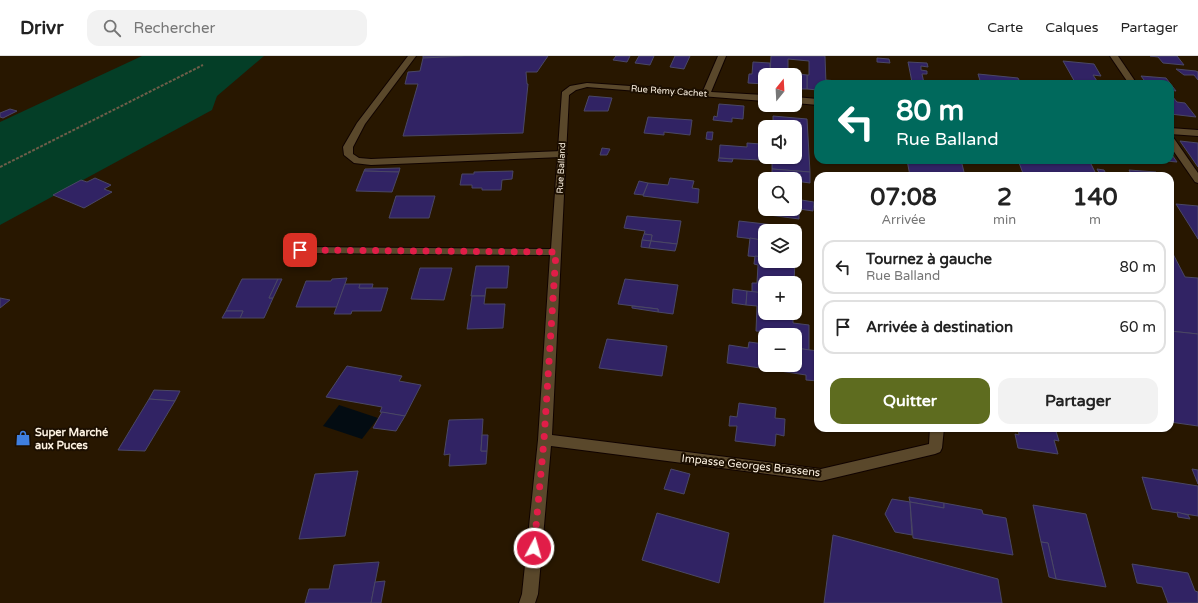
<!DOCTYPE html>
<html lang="fr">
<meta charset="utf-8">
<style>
:root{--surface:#fff;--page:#f2f2f2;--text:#222;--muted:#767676;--line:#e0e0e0;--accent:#5e6c1f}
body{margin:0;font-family:"Varela Round",sans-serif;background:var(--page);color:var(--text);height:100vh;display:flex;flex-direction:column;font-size:15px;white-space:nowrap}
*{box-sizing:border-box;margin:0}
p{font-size:13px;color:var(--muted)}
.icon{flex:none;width:22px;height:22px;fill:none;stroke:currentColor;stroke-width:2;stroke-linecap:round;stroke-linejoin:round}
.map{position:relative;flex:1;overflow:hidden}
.details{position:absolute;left:814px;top:116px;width:360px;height:260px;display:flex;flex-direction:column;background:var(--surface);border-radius:12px;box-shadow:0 1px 3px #0004}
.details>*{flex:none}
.top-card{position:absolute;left:814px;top:24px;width:360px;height:84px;border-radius:12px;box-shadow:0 1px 3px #0004;background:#00695c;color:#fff;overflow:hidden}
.needle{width:26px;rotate:18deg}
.buttons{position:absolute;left:758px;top:12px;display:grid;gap:8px}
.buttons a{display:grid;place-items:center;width:44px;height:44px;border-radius:8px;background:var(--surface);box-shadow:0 1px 3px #0004;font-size:20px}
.pin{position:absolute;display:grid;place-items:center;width:34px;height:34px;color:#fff;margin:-17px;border-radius:8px;box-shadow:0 2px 6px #0006}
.me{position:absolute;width:44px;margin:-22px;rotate:6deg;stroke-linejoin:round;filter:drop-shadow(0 0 3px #0008)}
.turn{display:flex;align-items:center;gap:14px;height:84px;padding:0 16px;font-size:18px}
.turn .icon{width:52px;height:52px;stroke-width:2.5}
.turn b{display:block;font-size:28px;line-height:34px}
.eta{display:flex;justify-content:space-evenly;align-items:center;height:68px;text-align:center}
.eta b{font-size:24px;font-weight:700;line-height:28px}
.button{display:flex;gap:8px;margin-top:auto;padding:8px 16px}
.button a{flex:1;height:46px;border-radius:12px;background:var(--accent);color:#fff;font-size:16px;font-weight:700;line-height:46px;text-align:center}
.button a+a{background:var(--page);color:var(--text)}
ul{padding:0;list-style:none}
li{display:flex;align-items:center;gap:12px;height:54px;margin:0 8px 6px;padding:0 8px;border:2px solid var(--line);border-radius:12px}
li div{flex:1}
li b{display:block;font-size:15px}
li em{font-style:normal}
header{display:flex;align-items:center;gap:24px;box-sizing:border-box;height:56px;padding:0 20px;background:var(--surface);border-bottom:1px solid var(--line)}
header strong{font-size:19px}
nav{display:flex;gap:22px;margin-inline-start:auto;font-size:14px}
.search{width:280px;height:36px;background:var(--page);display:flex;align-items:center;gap:10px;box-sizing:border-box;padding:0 14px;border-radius:12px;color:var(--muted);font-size:15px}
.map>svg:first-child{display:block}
</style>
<header>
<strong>Drivr</strong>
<div class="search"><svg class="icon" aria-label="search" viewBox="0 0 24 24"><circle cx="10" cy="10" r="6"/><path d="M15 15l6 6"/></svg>Rechercher</div>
<nav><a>Carte</a><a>Calques</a><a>Partager</a></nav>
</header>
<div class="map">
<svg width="1198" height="547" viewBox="0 0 1198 547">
<rect width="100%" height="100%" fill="#281700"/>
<polygon fill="#043e27" points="142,0 264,0 217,40 212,54 0,169 0,66"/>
<polygon fill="#030c12" points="339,349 378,362 362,383 323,370"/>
<g fill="#312364" stroke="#4a4765">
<polygon points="423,0 465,0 423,2"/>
<polygon points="465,0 548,0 537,16 526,16 527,28 528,28 523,77 403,80 418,28 405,28 408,16 420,15 423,2"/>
<polygon points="616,0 630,0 627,6 613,4"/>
<polygon points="639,0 654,0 650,9 635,7"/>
<polygon points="675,0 690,0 684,13 670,11"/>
<polygon points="771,0 825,0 826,28 818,28 818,34 807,33 807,19 809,19 809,5 788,3 788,17 799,18 799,33 795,32 795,19 770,19"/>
<polygon points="1150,0 1177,0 1184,9 1163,7 1158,1"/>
<polygon points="877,2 889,3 890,7 877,6"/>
<polygon points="1063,5 1094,8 1101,20 1093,19 1099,28 1076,28"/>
<polygon points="753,6 770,7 770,19 765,19 765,28 748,27 749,18 752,18"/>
<polygon points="908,6 927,7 928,11 921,10 921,14 927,15 927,18 922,18 924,27 912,26"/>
<polygon points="1176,13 1196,15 1198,16 1198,24 1194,19 1184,19"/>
<polygon points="799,18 807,19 807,33 799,33"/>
<polygon points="978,18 1018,22 1021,28 981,28"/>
<polygon points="1141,20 1166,22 1176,35 1170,34 1170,28 1147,28"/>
<polygon points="826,24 849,26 849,28 826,28"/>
<polygon points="589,40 612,42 608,55 584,55"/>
<polygon points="1170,40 1172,40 1177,46 1185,47 1196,61 1170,58"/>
<polygon points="719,48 744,50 743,63 732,62 732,66 713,64 714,60 717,61"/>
<polygon points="10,53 17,55 3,62 0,61 0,57"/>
<polygon points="773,60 807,63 810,116 772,113 772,101 795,101 795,71 773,71"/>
<polygon points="648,61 692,64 690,79 664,76 664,79 644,77"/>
<polygon points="707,76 713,76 712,84 706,83"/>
<polygon points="1180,85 1198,87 1198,111"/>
<polygon points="747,87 761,88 760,104 719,102 720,89 747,91"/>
<polygon points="602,92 610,93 607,99 600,99"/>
<polygon points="1170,96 1177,106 1154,104 1170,104"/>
<polygon points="719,102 733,103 732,106 718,105"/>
<polygon points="907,104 961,104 965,120 910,120"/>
<polygon points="1018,104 1089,104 1097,120 1024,120"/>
<polygon points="400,112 399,116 364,115 365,113"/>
<polygon points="772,113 810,116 810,127 795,125 795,123 772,123"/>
<polygon points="1097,113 1104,114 1107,120 1101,120"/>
<polygon points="1129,114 1156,116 1158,120 1132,120"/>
<polygon points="364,115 399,116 392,136 356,135"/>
<polygon points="513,115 512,123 502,124 501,134 482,134 482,132 472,132 472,129 460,129 462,118 474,118 474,116"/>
<polygon points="95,122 111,129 104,133 112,136 84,152 53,139 81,124 87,126"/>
<polygon points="670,122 694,125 692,132 699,133 698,147 643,140 648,127 668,129"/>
<polygon points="639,125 648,127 643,139 634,138"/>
<polygon points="396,140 435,140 429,162 389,162"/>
<polygon points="795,143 814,146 813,155 799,153 799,163 769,159 770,153 795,153"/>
<polygon points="1176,148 1198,150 1198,183"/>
<polygon points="627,160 681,165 677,188 651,185 652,179 644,178 645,175 624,172"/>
<polygon points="739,165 774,169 773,175 765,175 765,201 761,201 762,184 737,181"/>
<polygon points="644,178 652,179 651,185 642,184"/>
<polygon points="750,182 762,184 761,201 748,200"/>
<polygon points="642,184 651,185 649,192 641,191"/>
<polygon points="651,185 677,188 675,195 649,192"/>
<polygon points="1170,195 1172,196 1185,221 1198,222 1198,278 1170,275"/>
<polygon points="308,199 314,199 310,207 296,207 297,204"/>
<polygon points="755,200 765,201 765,205 795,205 794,227 765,227 765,237 752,236 752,227 757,227 758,209 754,208"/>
<polygon points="476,210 509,210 507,232 486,232 485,240 471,240"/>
<polygon points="420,212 452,212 444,244 411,243"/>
<polygon points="347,222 337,251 296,251 306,225 331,225 332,223"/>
<polygon points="242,223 278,223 269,242 273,242 264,262 240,262 243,255 226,255"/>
<polygon points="278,223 282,223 273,242 269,242"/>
<polygon points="625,223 678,229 673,258 658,256 658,253 618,248"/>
<polygon points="345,228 360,228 359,232 388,232 381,255 352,255 351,258 334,258"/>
<polygon points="360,228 373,228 372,232 359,232"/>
<polygon points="733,233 747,235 746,249 732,247"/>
<polygon points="747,235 765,237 765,257 793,257 793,267 809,269 809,294 795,292 795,279 779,279 779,277 756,275 757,250 746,249"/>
<polygon points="472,240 485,240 484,248 505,248 503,272 467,273"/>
<polygon points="0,242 10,244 0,252"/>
<polygon points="632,250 658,253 658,256 632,252"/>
<polygon points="226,255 243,255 240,262 222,262"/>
<polygon points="1170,275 1198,278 1198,370 1170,366"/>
<polygon points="607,283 667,290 662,320 599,312"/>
<polygon points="749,286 765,288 765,309 795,309 795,292 818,295 818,325 806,324 806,319 727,307 729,289 748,292"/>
<polygon points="347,310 402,320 399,325 421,329 405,360 380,356 382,351 326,341"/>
<polygon points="154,334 180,335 175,345 149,343"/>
<polygon points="149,343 175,345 145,395 118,394"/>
<polygon points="739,347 776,352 775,362 785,363 784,380 776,378 775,390 735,385 737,370 729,370 730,360 737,361"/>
<polygon points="382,356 405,360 396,375 373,372"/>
<polygon points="483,363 481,395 487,395 486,408 449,410 450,398 444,399 449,364"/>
<polygon points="1018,372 1055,372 1059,385 1054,384 1058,398 1018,392 1015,378 1019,379"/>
<polygon points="482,379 488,379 487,395 481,395"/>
<polygon points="671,413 690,418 684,438 664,433"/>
<polygon points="1192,413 1198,414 1198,428"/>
<polygon points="358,415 345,480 299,483 315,418"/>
<polygon points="1142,421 1198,430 1198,460 1152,453"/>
<polygon points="909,441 944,447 944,452 910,446"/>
<polygon points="892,443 910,446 912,479 895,476 885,458"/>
<polygon points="910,446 944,452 944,447 982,454 983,458 1006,462 1013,499 913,482"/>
<polygon points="1033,449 1086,458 1106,531 1056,523 1048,487 1041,486"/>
<polygon points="1177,456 1188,459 1190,463 1178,461"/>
<polygon points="657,457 729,477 719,527 642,504"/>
<polygon points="833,479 998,523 1002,547 824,547"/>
<polygon points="1041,486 1048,487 1056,523 1049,521"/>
<polygon points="379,506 371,547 305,547 309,533 329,533 334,509"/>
<polygon points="1132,508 1188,517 1195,535 1198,536 1198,547 1168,547 1162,531 1137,527"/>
<polygon points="385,525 381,547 371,547 375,526"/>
</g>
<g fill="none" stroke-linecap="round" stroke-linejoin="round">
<g stroke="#100300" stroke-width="2">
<polygon id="service" points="408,0 416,0 365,68 353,91 353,98 359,102 371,103 562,95 567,98 562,101 371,109 354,107 344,99 343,91 357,67"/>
</g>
<g stroke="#100300" stroke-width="2">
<g id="minor">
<polygon points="718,0 726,0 711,36 765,39 765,45 587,31 576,34 569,39 552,379 821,413 929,388 930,372 944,372 942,392 940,396 935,398 821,425 551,390 538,538 535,547 519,547 522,538 538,384 550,199 300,197 295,194 300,191 551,193 562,36 570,30 587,27 703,35"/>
<polygon points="1110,0 1118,0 1137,28 1129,28"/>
<polygon points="795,41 818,43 818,49 795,47"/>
<polygon points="1170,72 1198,74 1198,80 1170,78"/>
<polygon points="1170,80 1173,81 1198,117 1198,127 1195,126 1170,90"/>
</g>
</g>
<polyline stroke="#6d5e49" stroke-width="2" stroke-dasharray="3 1.5" stroke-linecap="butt" points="0,111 203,9"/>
<use href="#service" fill="#5a482b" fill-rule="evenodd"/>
<use href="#minor" fill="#5a482b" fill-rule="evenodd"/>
</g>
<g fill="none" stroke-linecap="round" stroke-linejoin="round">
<polyline stroke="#e11d48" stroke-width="7" stroke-dasharray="0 12.6" points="300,194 556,196 544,384 534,492"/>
</g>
<defs>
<g id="shop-bare" transform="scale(1.2)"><path d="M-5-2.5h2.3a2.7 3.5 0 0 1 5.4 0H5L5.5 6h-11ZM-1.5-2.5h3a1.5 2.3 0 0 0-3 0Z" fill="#3f7fe0" stroke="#1c0f00" stroke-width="2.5" paint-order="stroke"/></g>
</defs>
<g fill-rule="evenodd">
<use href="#shop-bare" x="23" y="382"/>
</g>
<g text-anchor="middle" stroke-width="4" stroke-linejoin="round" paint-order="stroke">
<g font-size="9" fill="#fef3e2" stroke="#1c0f00">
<text transform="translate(669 35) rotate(4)" y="3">Rue Rémy Cachet</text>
<text transform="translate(561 112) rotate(-87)" y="3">Rue Balland</text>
</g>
<g font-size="11" font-weight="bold" fill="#fef3e2" stroke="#1c0f00" text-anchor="start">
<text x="35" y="380">Super Marché<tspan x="35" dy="13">aux Puces</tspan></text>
</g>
<g font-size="11" fill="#fef3e2" stroke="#1c0f00">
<text transform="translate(751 409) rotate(6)" y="4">Impasse Georges Brassens</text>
</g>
</g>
</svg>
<div class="buttons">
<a><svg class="needle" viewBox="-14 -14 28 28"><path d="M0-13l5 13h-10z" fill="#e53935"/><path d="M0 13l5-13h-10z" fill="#767676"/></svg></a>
<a><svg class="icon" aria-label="sound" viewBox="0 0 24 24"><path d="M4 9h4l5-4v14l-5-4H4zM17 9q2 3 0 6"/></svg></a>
<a><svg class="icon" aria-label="search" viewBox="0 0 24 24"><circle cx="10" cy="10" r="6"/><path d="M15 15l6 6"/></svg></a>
<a><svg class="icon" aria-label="layers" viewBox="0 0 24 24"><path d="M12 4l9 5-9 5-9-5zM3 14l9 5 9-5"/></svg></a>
<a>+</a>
<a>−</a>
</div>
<div class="pin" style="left:300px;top:194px;background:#d93025"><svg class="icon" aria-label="arrive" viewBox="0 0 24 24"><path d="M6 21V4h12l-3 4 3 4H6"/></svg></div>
<svg class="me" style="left:534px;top:492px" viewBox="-20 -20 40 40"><circle r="17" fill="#e11d48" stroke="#fff" stroke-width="3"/><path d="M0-11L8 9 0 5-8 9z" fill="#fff"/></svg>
<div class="top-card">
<div class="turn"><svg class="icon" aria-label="left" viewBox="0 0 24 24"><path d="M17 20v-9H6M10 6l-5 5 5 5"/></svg><div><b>80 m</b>Rue Balland</div></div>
</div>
<section class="details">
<div class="eta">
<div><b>07:08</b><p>Arrivée</p></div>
<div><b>2</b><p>min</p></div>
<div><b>140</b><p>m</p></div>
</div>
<ul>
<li><svg class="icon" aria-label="left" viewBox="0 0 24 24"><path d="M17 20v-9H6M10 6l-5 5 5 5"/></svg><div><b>Tournez à gauche</b><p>Rue Balland</p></div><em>80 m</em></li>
<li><svg class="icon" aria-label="arrive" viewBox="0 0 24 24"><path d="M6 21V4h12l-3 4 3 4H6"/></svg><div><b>Arrivée à destination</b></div><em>60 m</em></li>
</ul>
<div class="button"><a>Quitter</a><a>Partager</a></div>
</section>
</div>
